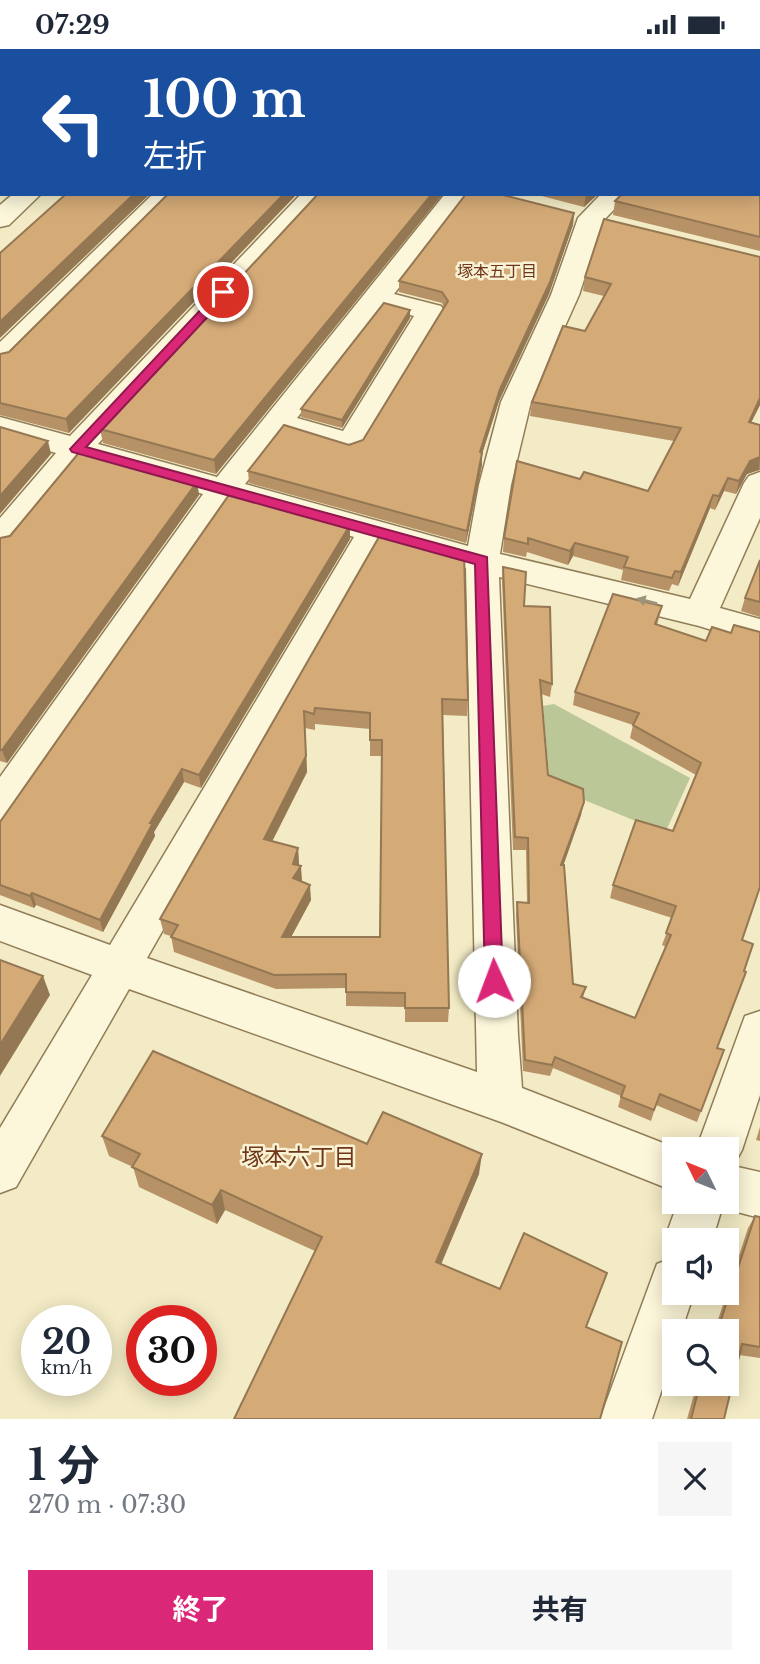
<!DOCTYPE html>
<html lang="ja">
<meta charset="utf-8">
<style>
:root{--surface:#fff;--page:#f6f6f7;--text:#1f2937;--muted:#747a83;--accent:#db2777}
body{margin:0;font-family:"Libre Baskerville","Noto Sans JP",serif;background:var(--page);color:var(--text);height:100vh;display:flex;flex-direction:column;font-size:26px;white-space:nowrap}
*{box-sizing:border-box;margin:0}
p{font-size:23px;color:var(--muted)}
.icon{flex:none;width:38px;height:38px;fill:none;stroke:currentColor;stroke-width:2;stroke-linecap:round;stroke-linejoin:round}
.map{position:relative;height:1370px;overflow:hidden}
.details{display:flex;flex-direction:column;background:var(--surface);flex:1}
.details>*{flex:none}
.guide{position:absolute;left:0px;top:0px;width:761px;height:147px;box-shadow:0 4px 18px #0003;background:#1a4fa0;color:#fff;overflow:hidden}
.needle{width:46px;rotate:313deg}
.buttons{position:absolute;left:662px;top:1088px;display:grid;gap:14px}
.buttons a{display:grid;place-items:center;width:77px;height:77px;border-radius:0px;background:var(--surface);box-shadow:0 4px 18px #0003;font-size:35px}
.speed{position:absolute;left:21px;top:1256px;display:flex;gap:14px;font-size:35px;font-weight:700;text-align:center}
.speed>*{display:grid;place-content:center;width:91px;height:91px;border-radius:50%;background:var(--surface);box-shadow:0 4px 18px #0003;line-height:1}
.speed small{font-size:18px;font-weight:400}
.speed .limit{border:10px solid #d22;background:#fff;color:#111}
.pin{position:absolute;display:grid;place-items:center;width:60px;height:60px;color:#fff;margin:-30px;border:4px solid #fff;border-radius:50%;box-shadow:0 2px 7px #0007}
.me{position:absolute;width:77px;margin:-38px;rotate:358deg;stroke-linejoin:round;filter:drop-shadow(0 0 5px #0008)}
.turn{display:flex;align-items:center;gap:24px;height:147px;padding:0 28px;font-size:32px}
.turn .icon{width:91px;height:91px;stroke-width:2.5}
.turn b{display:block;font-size:49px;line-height:60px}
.round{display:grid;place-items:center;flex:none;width:74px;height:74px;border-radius:0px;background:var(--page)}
.summary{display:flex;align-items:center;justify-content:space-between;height:119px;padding:0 28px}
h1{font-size:42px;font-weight:700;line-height:52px}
.primary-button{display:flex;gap:14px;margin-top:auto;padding:14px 28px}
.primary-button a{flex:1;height:80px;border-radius:0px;background:var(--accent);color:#fff;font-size:28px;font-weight:700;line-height:80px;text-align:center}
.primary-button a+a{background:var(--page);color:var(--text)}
.status{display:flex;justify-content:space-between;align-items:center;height:49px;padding:0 35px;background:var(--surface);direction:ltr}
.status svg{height:19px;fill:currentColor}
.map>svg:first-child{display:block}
</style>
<div class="status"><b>07:29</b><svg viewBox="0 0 49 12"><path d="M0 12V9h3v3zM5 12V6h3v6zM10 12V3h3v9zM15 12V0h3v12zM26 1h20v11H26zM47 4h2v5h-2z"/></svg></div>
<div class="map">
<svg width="760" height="1370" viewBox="0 0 760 1370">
<rect width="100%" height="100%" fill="#f3ebc5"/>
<polygon fill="#bbc797" points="554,655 690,729 665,784 550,737 543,657"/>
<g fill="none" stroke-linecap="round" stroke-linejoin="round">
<g stroke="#907d59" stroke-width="3">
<g id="minor">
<polygon points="0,0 20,0 21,2 2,2 2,7"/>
<polygon points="52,0 76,0 51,2"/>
<polygon points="0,38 2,38 0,53"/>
<polygon points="13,145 41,145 9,176 0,178 0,156"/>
<polygon points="153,145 181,145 10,315 0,318 0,293"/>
<path d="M301,145H328L98,395L217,428L445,145H472L394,245L441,257L445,263L361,402L350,405L284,385L245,435L468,497L479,436L501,353L551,246L578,169L601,145H629L603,172L579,246L531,353L511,436L500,505L690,550L744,434L749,427L760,423V469L720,559L760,570V596L699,577L499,528L518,986L522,1039L681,1101H674V1142L501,1073L129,940L16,1138L0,1144V1079L92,926L0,892V856L110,896L354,488L231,453L14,769L0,773V728L203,445L84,411L12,499L0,502V469L56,404L0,388V368L70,387ZM383,259L414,267L343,382L297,369ZM382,495L466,519L477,1023L147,909Z"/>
<polygon points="760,962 760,1046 742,1101 733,1117 760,1123 760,1169 722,1159 712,1192 674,1192 674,1244 694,1244 681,1283 674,1283 674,1304 652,1370 600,1370 657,1215 672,1209 664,1192 678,1153 726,1153 726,1101 696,1101 745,967"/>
</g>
</g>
<use href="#minor" fill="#fcf6da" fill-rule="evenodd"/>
</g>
<g fill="#b69266" fill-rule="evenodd">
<polygon points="286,0 760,0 760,202 613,166 615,152 760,2 291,2"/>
<polygon points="2,55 2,125 0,126 0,56"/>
<polygon points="168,145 69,384 0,366 0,305 9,303"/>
<polygon points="318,145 216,425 103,394 100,380"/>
<polygon points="534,145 598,145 584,158"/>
<polygon points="574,164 573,176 549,245 499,352 482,405 482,416 466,494 249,434 248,422 363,391 444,259 442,254 399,243 399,232"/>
<polygon points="760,208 760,356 751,373 760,376 760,421 759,421 747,425 736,445 724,442 715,461 710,459 678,537 672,535 669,542 621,531 623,521 573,507 568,516 527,503 526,508 503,503 504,489 580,430 648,442 674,392 530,367 532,353 585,282 604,247 583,242 585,228"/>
<polygon points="410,261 410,269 342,379 301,368 301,360"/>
<polygon points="197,433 199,446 7,714 0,712 0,489"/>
<polygon points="350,476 350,490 201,739 184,733 154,783 155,787 103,883 36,856 34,859 0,846 0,773"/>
<path d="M383,481L468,651L467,667L443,666L449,959L448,973H405V958L346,957V939L276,940L174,903L171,887L164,885L160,870ZM315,675L370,680V707H382L380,888H291L311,851L302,833L299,817L298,799L272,793L307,723L305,679L315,681Z"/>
<polygon points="760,511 760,568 741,562 745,549"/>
<polygon points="503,518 524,557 552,635 550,648 541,645 548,726 581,766 563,816 573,935 586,938 583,949 635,969 666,898 662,896 672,869 610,849 613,836 673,782 696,726 630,689 633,676 573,656 575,643 662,557 657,576 706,592 731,584 742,891 717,999 724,1001 697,1073 656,1056 651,1072 618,1058 621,1047 553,1019 550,1027 523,1022 516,866 517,853 527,854 526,801 513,801 502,531"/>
<polygon points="760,1078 760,1092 756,1091"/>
<polygon points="102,1087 367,1095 479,1125 441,1216 586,1279 315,1202 225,1161 217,1175 139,1138 133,1118 109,1107"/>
<polygon points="755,1167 760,1168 760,1309 739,1306 724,1370 725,1370 687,1370 697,1335 726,1335 726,1283 714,1283 748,1179"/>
</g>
<g fill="#947753">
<polygon points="134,145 150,145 0,289 0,273"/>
<polygon points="284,145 297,145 69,384 66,370"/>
<polygon points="432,145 443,145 216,425 214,411"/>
<polygon points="586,145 598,145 584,158"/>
<polygon points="574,164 573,176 549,245 499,352 482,405 482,416 466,494 467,482 480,403 500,340"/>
<polygon points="410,261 410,269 342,379 342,371"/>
<polygon points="760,349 760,356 745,386 749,373"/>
<polygon points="48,392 51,405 0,465 0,447"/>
<polygon points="760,408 759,421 747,425 736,445 739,432 750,412"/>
<polygon points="728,429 724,442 715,461 719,447"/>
<polygon points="197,433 199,446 7,714 2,701"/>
<polygon points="713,446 710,459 678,537 681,523"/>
<polygon points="350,476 350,490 201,739 199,726"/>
<polygon points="575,494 573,507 568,516 570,502"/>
<polygon points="304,662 307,723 265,806 264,790"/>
<polygon points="182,720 184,733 154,783 155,787 103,883 100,871 150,774"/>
<polygon points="584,753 581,766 559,829 561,816"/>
<polygon points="298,799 299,815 297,824 301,817 302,832 295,844 293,815"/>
<polygon points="310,836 311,851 283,903 282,888"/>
<polygon points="32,844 36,856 34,859 30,847"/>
<polygon points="43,927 50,946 0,1027 0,996"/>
<polygon points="482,1105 479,1125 434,1231 436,1213"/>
<polygon points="221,1141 225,1161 217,1175 212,1156"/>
</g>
<g fill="#d4aa77" stroke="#947753" stroke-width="2" fill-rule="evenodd">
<polygon points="311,0 760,0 760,188 615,152 622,145 760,145 760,2 302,2"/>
<polygon points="2,55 2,113 0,112 0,56"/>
<polygon points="66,145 134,145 0,273 0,204"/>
<polygon points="168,145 284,145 66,370 0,354 0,305 9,303"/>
<polygon points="318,145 432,145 214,411 100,380"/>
<polygon points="466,145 499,145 574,164 550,233 500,340 480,403 482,404 467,482 248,422 284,376 349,396 363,391 448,252 442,243 399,232"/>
<polygon points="604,170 760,208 760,349 749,373 760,376 760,408 750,412 739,432 728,429 719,447 713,446 681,523 675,522 672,529 624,518 628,508 575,494 570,502 528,489 528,495 504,489 517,412 580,430 584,423 648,442 681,379 532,353 563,277 585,282 611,235 585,228"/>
<polygon points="384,254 410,261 342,371 301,360"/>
<polygon points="0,378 48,392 0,447"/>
<polygon points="82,400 197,433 2,701 0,701 0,489 10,487"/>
<polygon points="231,443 350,476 199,726 182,720 150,774 153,774 100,871 32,844 30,847 0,836 0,773"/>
<path d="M383,481L464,504L468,651L442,650L449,959H405V944L346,943V925L274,926L171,888L178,876L160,870ZM315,659L370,664V691H382L380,888H282L310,836L293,829L301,817L293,815L298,799L264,790L306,707L304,662L314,665Z"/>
<polygon points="760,511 760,553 745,549"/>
<polygon points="503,518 526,523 524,557 550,558 552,635 540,631 548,726 583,740 584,753 561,816 564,816 573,935 586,938 581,948 635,969 671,886 666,884 676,857 613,836 636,771 673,782 701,714 633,676 639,664 575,643 613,545 662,557 655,575 706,592 712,578 731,584 734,576 760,583 760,838 742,891 753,895 744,922 746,923 717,999 724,1001 701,1062 660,1045 654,1061 621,1048 625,1037 555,1008 552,1016 525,1011 517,853 529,854 528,789 515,788"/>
<polygon points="0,911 43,927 0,996"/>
<polygon points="153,1002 367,1095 383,1063 482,1105 436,1213 500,1240 524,1184 607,1224 586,1278 622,1293 600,1370 234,1370 322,1188 221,1141 212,1156 132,1118 140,1105 102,1087"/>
<polygon points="755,1167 760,1168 760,1298 742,1295 724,1370 725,1370 691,1370 700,1335 726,1335 726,1283 717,1283"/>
</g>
<defs><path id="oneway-solid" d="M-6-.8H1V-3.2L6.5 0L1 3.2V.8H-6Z" transform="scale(1.75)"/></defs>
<use fill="#9e947c" href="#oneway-solid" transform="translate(647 552) rotate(-166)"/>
<polygon fill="#db2777" stroke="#8e194d" stroke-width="2" points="223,239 228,241 228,246 86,398 487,508 503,932 500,938 494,940 487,938 485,932 475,515 72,403 70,400 219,241"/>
<g text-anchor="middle" stroke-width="5" stroke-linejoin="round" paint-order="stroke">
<g font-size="16" fill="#703619" stroke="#f9f3d6">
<text x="497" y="228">塚本五丁目</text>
</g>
<g font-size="23" fill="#703619" stroke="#f9f3d6">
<text x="299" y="1116">塚本六丁目</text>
</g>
</g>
</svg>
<div class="buttons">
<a><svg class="needle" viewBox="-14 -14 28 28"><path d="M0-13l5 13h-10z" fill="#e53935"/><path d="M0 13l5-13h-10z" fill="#747a83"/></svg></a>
<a><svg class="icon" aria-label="sound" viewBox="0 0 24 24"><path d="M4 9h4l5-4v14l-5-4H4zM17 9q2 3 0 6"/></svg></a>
<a><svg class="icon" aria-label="search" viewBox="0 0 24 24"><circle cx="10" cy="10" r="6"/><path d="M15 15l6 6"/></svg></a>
</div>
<div class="speed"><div>20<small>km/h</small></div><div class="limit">30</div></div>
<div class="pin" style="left:223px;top:243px;background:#d93025"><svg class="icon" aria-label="arrive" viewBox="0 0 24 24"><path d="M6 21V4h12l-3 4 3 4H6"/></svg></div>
<svg class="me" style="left:494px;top:932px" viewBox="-20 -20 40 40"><circle r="19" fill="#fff"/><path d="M0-13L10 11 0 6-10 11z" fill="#db2777"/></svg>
<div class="guide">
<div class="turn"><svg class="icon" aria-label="left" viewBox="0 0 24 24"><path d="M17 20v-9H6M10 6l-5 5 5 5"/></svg><div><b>100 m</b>左折</div></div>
</div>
</div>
<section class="details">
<div class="summary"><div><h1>1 分</h1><p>270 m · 07:30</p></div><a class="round"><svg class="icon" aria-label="close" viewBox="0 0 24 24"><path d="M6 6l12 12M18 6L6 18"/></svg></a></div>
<div class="primary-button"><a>終了</a><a>共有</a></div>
</section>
